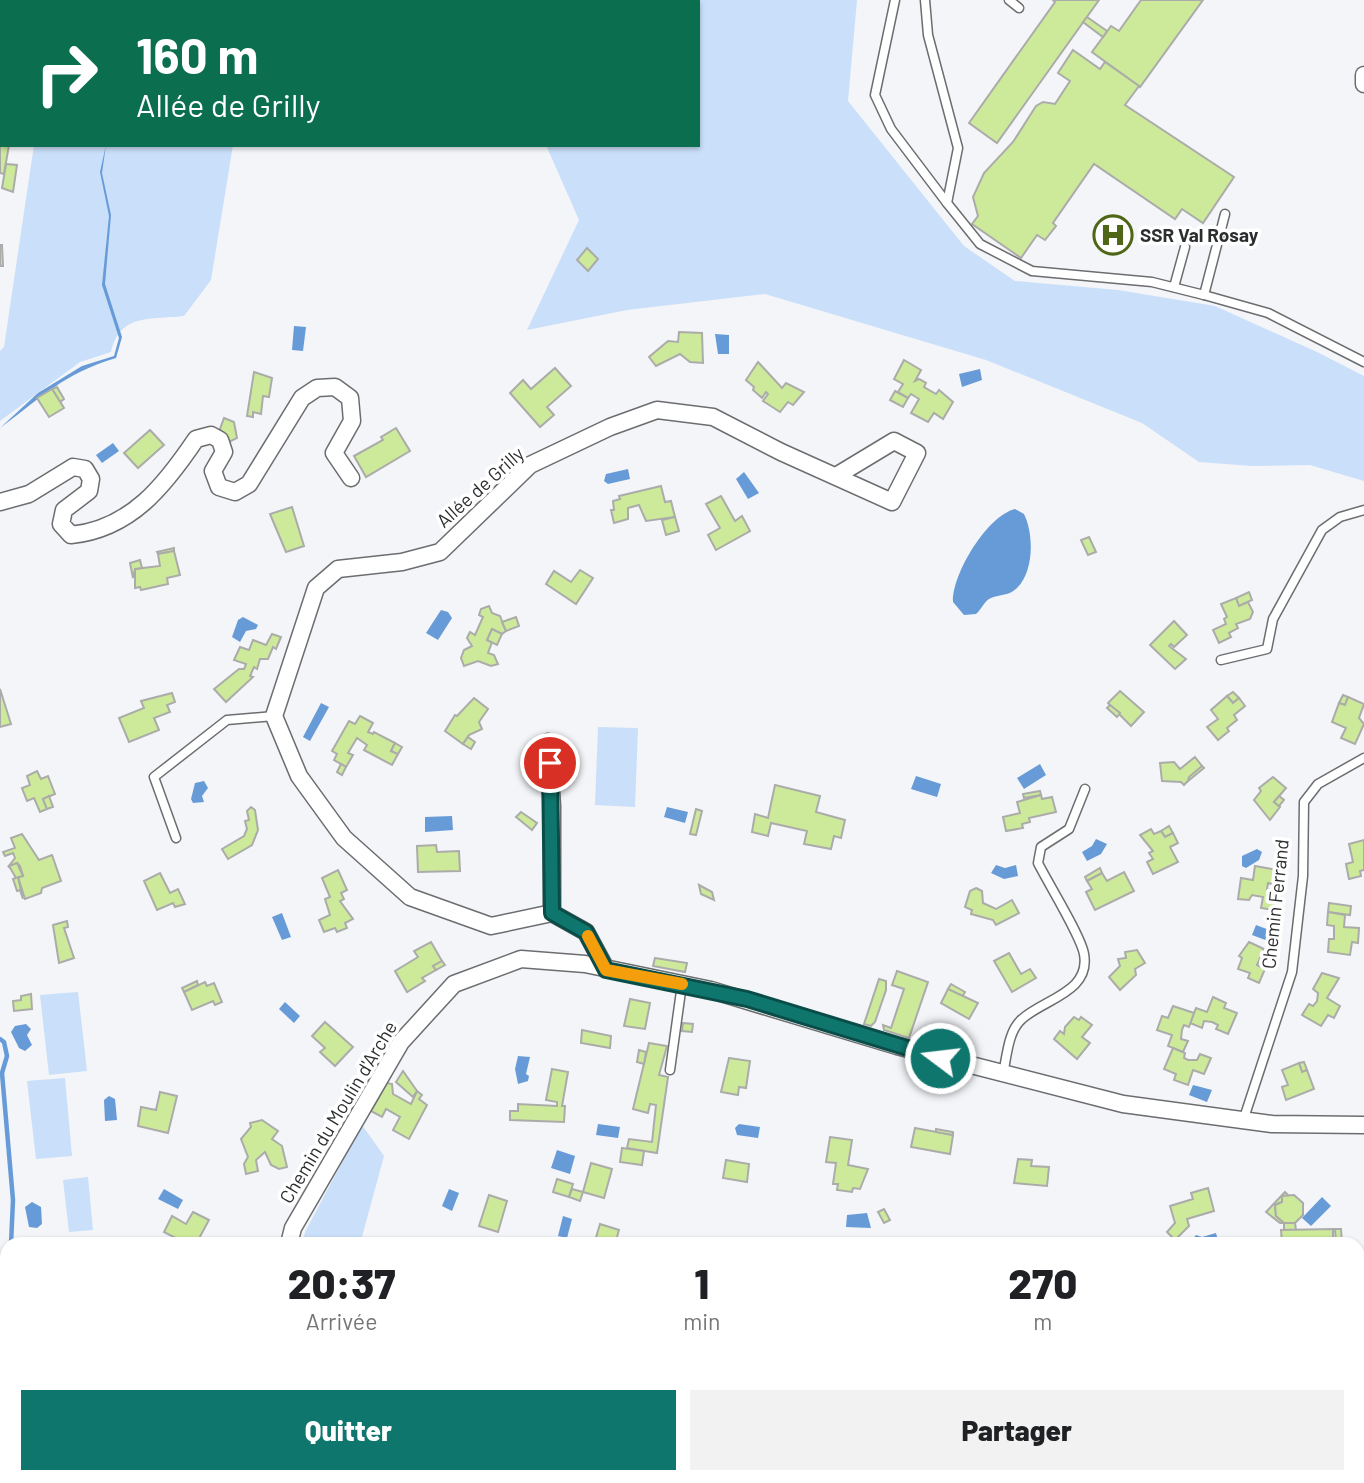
<!DOCTYPE html>
<html lang="fr">
<meta charset="utf-8">
<style>
:root{--surface:#fff;--page:#f2f2f2;--text:#202124;--muted:#757577;--accent:#0f766e}
body{margin:0;font-family:Barlow,sans-serif;background:var(--page);color:var(--text);height:100vh;display:flex;flex-direction:column;font-size:26px;white-space:nowrap}
*{box-sizing:border-box;margin:0}
p{font-size:23px;color:var(--muted)}
.icon{flex:none;width:38px;height:38px;fill:none;stroke:currentColor;stroke-width:2;stroke-linecap:round;stroke-linejoin:round}
.map{position:relative;flex:1;overflow:hidden}
.panel{position:absolute;left:0px;top:1237px;width:1365px;height:247px;display:flex;flex-direction:column;background:var(--surface);border-radius:21px 21px 0 0;box-shadow:0 2px 5px #0004}
.panel>*{flex:none}
.banner{position:absolute;left:0px;top:0px;width:700px;height:147px;box-shadow:0 2px 5px #0004;background:#0b6e4f;color:#fff;overflow:hidden}
.pin{position:absolute;display:grid;place-items:center;width:60px;height:60px;color:#fff;margin:-30px;border:4px solid #fff;border-radius:50%;box-shadow:0 2px 7px #0007}
.me{position:absolute;width:77px;margin:-38px;rotate:285deg;stroke-linejoin:round;filter:drop-shadow(0 0 5px #0008)}
.turn{display:flex;align-items:center;gap:24px;height:147px;padding:0 21px;font-size:32px}
.turn .icon{width:91px;height:91px;stroke-width:2.5}
.turn b{display:block;font-size:49px;line-height:60px}
.eta{display:flex;justify-content:space-evenly;align-items:center;height:119px;text-align:center}
.eta b{font-size:42px;font-weight:800;line-height:49px}
.action{display:flex;gap:14px;margin-top:auto;padding:14px 21px}
.action a{flex:1;height:80px;border-radius:0px;background:var(--accent);color:#fff;font-size:28px;font-weight:800;line-height:80px;text-align:center}
.action a+a{background:var(--page);color:var(--text)}
.map>svg:first-child{display:block}
</style>
<div class="map">
<svg width="1364" height="1483" viewBox="0 0 1364 1483">
<rect width="100%" height="100%" fill="#f3f5f8"/>
<g fill="#cadff9">
<polygon points="13,0 163,0 13,2"/>
<polygon points="496,0 857,0 848,101 964,246 1015,281 1118,290 1215,306 1317,352 1364,376 1364,481 1310,465 1252,466 1199,462 1142,423 986,360 765,294 627,310 527,330 579,220 546,145 698,145 698,2"/>
<path d="M34,145H233L211,280L184,316C150,320 120,313 111,352L80,362L0,421V351L4,347Z"/>
<polygon points="598,727 638,728 635,807 595,805"/>
<polygon points="78,992 87,1071 49,1075 40,995"/>
<polygon points="65,1078 72,1156 36,1159 27,1081"/>
<polygon points="362,1125 384,1156 360,1244 302,1244 305,1232"/>
<polygon points="88,1177 93,1230 69,1232 63,1180"/>
<polygon points="1358,1460 1364,1467 1364,1483 1339,1483 1343,1477 1358,1477"/>
<polygon points="367,1477 481,1477 483,1483 370,1483"/>
</g>
<g fill="#679bd8">
<path d="M106,145L102,173L111,215L105,284L122,337L116,358C63,374 42,397 0,428L38,393L82,366L114,356L119,338L102,285L109,216L100,172Z"/>
<polygon points="294,326 306,327 303,351 292,350"/>
<polygon points="715,334 729,335 729,354 718,354"/>
<polygon points="980,369 982,380 962,387 959,374"/>
<polygon points="113,443 119,451 102,463 96,455"/>
<polygon points="628,469 630,479 608,484 604,481 606,474"/>
<polygon points="744,472 759,493 748,499 736,479"/>
<path d="M1015,509L1024,514C1034,534 1034,571 1017,588C1009,596 1000,594 991,598C984,601 982,609 976,614L964,615L953,602C952,574 987,516 1015,509Z"/>
<polygon points="441,610 448,612 452,618 438,640 426,633"/>
<polygon points="243,617 258,625 256,629 246,631 240,642 232,637 238,620"/>
<polygon points="321,703 329,707 310,741 303,737"/>
<polygon points="1040,764 1046,775 1024,789 1017,778"/>
<polygon points="916,776 941,784 937,797 911,789"/>
<polygon points="204,781 208,788 202,796 204,802 193,803 191,799 195,783"/>
<polygon points="667,807 688,812 685,823 664,817"/>
<polygon points="452,816 453,830 425,832 425,817"/>
<polygon points="1096,839 1107,844 1101,854 1087,861 1082,852 1092,846"/>
<polygon points="1257,849 1262,852 1259,860 1246,868 1242,866 1242,856"/>
<polygon points="996,865 1005,868 1016,865 1018,876 1004,879 991,873"/>
<polygon points="282,913 291,937 282,940 272,917"/>
<polygon points="1256,925 1277,933 1273,943 1252,935"/>
<polygon points="285,1002 300,1016 294,1023 279,1009"/>
<polygon points="26,1024 31,1029 27,1035 32,1045 25,1051 19,1048 11,1032 15,1026"/>
<polygon points="518,1056 530,1057 526,1074 529,1076 528,1081 518,1084 515,1069"/>
<polygon points="1193,1085 1212,1090 1207,1102 1189,1095"/>
<polygon points="109,1096 115,1099 117,1120 105,1121 104,1100"/>
<polygon points="598,1124 620,1127 618,1138 596,1135"/>
<polygon points="739,1124 760,1127 758,1138 737,1135 735,1128"/>
<polygon points="557,1150 575,1156 570,1174 551,1168"/>
<polygon points="164,1189 183,1200 178,1209 158,1199"/>
<polygon points="449,1189 459,1193 452,1211 442,1206"/>
<polygon points="1322,1197 1331,1206 1311,1226 1302,1218"/>
<polygon points="32,1202 41,1207 42,1224 37,1228 29,1227 25,1207"/>
<polygon points="867,1213 871,1228 846,1227 847,1215"/>
<polygon points="563,1216 572,1219 567,1238 558,1236"/>
<polygon points="1216,1233 1219,1244 1193,1244 1191,1241 1196,1235 1202,1237"/>
</g>
<g fill="none" stroke-linecap="round" stroke-linejoin="round">
<g stroke="#679bd8" stroke-width="4.5">
<polyline points="0,1039 4,1042 7,1056 2,1073 13,1200 11,1244"/>
<polyline points="116,1477 120,1483"/>
</g>
</g>
<g fill="#cdea9b" stroke="#abaca9" stroke-width="2">
<polygon points="1053,0 1099,0 997,143 969,123 1055,2"/>
<polygon points="1141,0 1203,0 1140,87 1092,52 1111,26 1119,31"/>
<polygon points="1087,17 1107,31 1103,37 1083,22"/>
<polygon points="1073,50 1100,69 1105,62 1139,86 1125,105 1234,177 1203,223 1182,209 1175,219 1094,164 1053,223 1056,226 1045,240 1037,235 1021,258 972,224 978,216 973,197 984,173 1013,142 1036,106 1043,102 1055,104 1070,81 1058,73"/>
<polygon points="0,89 2,90 0,133"/>
<polygon points="0,137 2,145 9,145 4,174 0,173"/>
<polygon points="6,164 17,165 13,192 2,188"/>
<polygon points="0,245 2,245 3,266 0,266"/>
<polygon points="587,248 598,259 588,271 577,260"/>
<polygon points="679,332 702,333 703,363 690,362 680,354 656,366 649,357 668,341 678,342"/>
<polygon points="904,360 921,370 915,381 919,379 926,383 924,387 936,394 939,390 953,402 943,419 934,413 928,422 911,413 919,399 911,394 908,398 898,392 903,384 894,379"/>
<polygon points="758,362 782,388 786,383 804,392 793,405 788,402 780,412 763,401 768,394 766,392 762,398 753,390 754,387 746,380"/>
<polygon points="555,368 571,386 547,407 554,415 540,427 510,393 523,380 531,389"/>
<polygon points="254,372 272,378 269,397 263,396 261,414 253,412 253,417 247,416"/>
<polygon points="57,387 64,399 60,402 52,389"/>
<polygon points="52,389 64,408 49,417 37,398"/>
<polygon points="895,391 908,398 903,407 890,400"/>
<polygon points="224,418 234,422 237,438 227,443 220,429"/>
<polygon points="396,428 410,451 366,477 354,456 383,440 381,437"/>
<polygon points="150,430 164,445 138,468 124,453"/>
<polygon points="661,486 665,502 671,501 675,517 646,521 639,505 628,508 628,519 614,523 611,510 614,510 613,501 620,499 619,496"/>
<polygon points="721,496 735,521 742,516 750,531 716,550 708,535 720,528 706,504"/>
<polygon points="292,507 304,546 286,552 270,514"/>
<polygon points="675,517 679,531 666,535 662,520"/>
<polygon points="1089,537 1096,552 1088,555 1081,540"/>
<polygon points="174,548 174,551 158,554 157,552"/>
<polygon points="174,551 180,575 167,578 168,584 141,590 140,587 135,588 135,569 160,566 158,554"/>
<polygon points="140,560 142,568 135,569 133,578 130,563"/>
<polygon points="580,570 593,578 576,604 546,584 554,571 571,582"/>
<polygon points="1249,592 1252,600 1239,606 1236,598"/>
<polygon points="1236,598 1239,606 1248,602 1253,612 1250,619 1236,624 1238,628 1229,633 1231,637 1219,643 1213,630 1226,624 1224,619 1227,617 1221,604"/>
<polygon points="489,606 492,613 500,616 506,631 502,634 492,629 487,640 492,642 488,653 494,655 498,664 491,666 478,661 464,666 461,658 464,650 472,646 467,638 470,632 475,635 483,617 479,615 481,609"/>
<polygon points="516,617 519,626 506,631 502,622"/>
<polygon points="1174,621 1187,635 1174,647 1171,644 1169,646 1186,659 1175,669 1150,645"/>
<polygon points="492,629 502,634 497,645 487,640"/>
<polygon points="272,634 281,637 276,649 273,647 268,659 260,659 257,669 254,667 250,676 253,677 226,702 214,689 239,669 244,669 246,664 234,660 240,647 249,650 253,640 266,645"/>
<polygon points="0,689 11,724 0,727"/>
<polygon points="1120,691 1144,712 1131,726 1108,703"/>
<polygon points="1233,692 1239,698 1233,703 1227,696"/>
<polygon points="172,693 175,702 167,705 170,712 154,718 159,730 129,742 119,718 144,708 141,701"/>
<polygon points="1343,695 1348,697 1345,705 1339,703"/>
<polygon points="1227,696 1233,703 1239,698 1245,706 1234,715 1237,720 1227,728 1229,731 1218,740 1207,727 1218,719 1211,710"/>
<polygon points="1348,697 1364,704 1359,718 1364,724 1355,744 1341,738 1346,728 1332,722 1339,703 1345,705"/>
<polygon points="474,698 488,709 479,722 482,729 469,735 463,744 445,731 455,715 457,716"/>
<polygon points="1110,705 1120,713 1117,717 1107,708"/>
<polygon points="360,716 373,723 368,732 373,734 374,732 395,743 391,751 398,754 392,765 364,750 367,745 357,738 348,753 353,755 346,767 334,760 337,754 332,751 349,721 355,724"/>
<polygon points="468,737 475,742 471,749 463,744"/>
<polygon points="395,743 402,747 398,754 391,751"/>
<polygon points="1195,757 1202,766 1184,785 1181,782 1162,781 1160,763 1174,762 1180,769"/>
<polygon points="341,764 346,767 342,775 337,772"/>
<polygon points="1202,766 1204,768 1188,781 1189,777"/>
<polygon points="37,771 41,779 48,776 55,794 43,799 47,809 40,812 34,798 27,801 22,788 30,785 27,776"/>
<polygon points="1273,777 1286,788 1274,802 1280,807 1270,820 1254,800 1261,791 1259,788"/>
<polygon points="775,785 820,796 816,812 845,820 841,838 834,836 831,849 804,844 807,831 771,823 768,836 752,832 755,814 768,818"/>
<polygon points="1040,791 1041,795 1024,798 1023,794"/>
<polygon points="1041,795 1042,799 1052,797 1056,812 1029,818 1030,822 1022,824 1023,828 1006,831 1003,817 1020,813 1017,802"/>
<polygon points="49,796 53,807 47,809 43,799"/>
<polygon points="1279,796 1284,800 1279,806 1274,802"/>
<polygon points="251,807 255,810 258,830 252,845 228,859 222,849 244,836 247,829 245,821 249,820 247,811"/>
<polygon points="696,809 702,811 696,835 690,834"/>
<polygon points="521,812 537,823 532,830 516,817"/>
<polygon points="1169,826 1173,833 1165,837 1161,831"/>
<polygon points="1151,829 1154,834 1161,831 1165,837 1173,833 1178,843 1170,847 1178,862 1153,874 1147,862 1153,859 1149,853 1153,851 1140,835"/>
<polygon points="22,834 39,860 52,855 61,881 42,888 41,893 25,899 18,877 23,876 20,866 17,863 8,867 15,858 13,853 5,856 3,852 15,848 11,838"/>
<polygon points="1364,840 1364,870 1360,871 1361,876 1349,879 1346,864 1353,862 1349,844"/>
<polygon points="436,845 437,852 459,851 460,871 418,872 417,846"/>
<polygon points="17,863 23,876 18,877 23,899 20,890 17,891 13,879 16,878 9,866"/>
<polygon points="1255,866 1277,870 1275,885 1268,883 1267,889 1276,890 1273,910 1261,908 1263,897 1252,895 1249,900 1238,899 1241,878 1253,880"/>
<polygon points="1100,868 1102,873 1087,881 1085,877"/>
<polygon points="338,870 347,890 341,893 344,899 340,901 353,919 345,923 347,928 337,932 335,928 324,932 319,920 330,915 325,899 330,897 322,878"/>
<polygon points="1124,872 1134,891 1095,910 1086,892 1092,889 1087,881 1102,873 1107,881"/>
<polygon points="160,873 170,893 178,889 185,904 175,907 173,903 157,910 144,881"/>
<polygon points="699,885 712,892 714,900 701,894"/>
<polygon points="976,888 982,891 983,903 996,909 1012,900 1019,913 996,925 993,920 971,914 972,910 965,907 970,891"/>
<polygon points="1329,903 1351,906 1350,915 1328,912"/>
<polygon points="1328,912 1345,915 1344,927 1359,928 1358,943 1352,942 1350,955 1328,952 1329,939 1334,939 1334,926 1327,925"/>
<polygon points="67,921 68,927 64,928 74,958 59,963 53,925"/>
<polygon points="431,942 442,961 433,966 436,970 422,978 425,981 407,992 395,971 418,957 414,951"/>
<polygon points="1249,942 1264,949 1257,965 1265,969 1259,983 1248,978 1250,973 1238,969 1242,958 1239,956"/>
<polygon points="1137,950 1145,963 1135,969 1136,975 1120,990 1109,977 1120,966 1118,959 1126,958 1125,952"/>
<polygon points="1009,953 1021,974 1030,969 1036,978 1012,992 994,961"/>
<polygon points="655,958 687,963 685,972 653,966"/>
<polygon points="442,961 445,965 436,970 433,966"/>
<polygon points="897,971 928,982 909,1038 884,1030 883,1025 891,1028 904,989 892,985"/>
<polygon points="1322,973 1339,978 1327,998 1340,1006 1334,1018 1328,1015 1321,1026 1302,1015 1309,1004 1313,1006 1317,1001 1318,993 1313,989"/>
<polygon points="879,979 886,981 886,990 875,1022 871,1026 864,1024"/>
<polygon points="197,981 198,985 184,992 182,988"/>
<polygon points="205,982 207,986 214,983 222,1002 215,1005 213,1001 192,1010 184,992"/>
<polygon points="951,984 965,992 962,997 948,989"/>
<polygon points="948,989 978,1003 969,1019 941,1003"/>
<polygon points="31,994 32,1009 14,1011 13,1001 21,1000 21,996"/>
<polygon points="1213,997 1226,1003 1224,1008 1237,1013 1228,1034 1216,1029 1218,1025 1212,1022 1204,1021 1202,1028 1190,1023 1196,1008 1207,1012"/>
<polygon points="630,999 650,1003 645,1029 624,1026"/>
<polygon points="1173,1006 1194,1013 1189,1027 1184,1025 1182,1030 1181,1039 1188,1041 1183,1052 1168,1046 1172,1035 1157,1030 1162,1016 1168,1018"/>
<polygon points="1074,1017 1079,1020 1081,1017 1092,1025 1082,1037 1090,1043 1077,1059 1054,1039 1060,1031 1064,1034 1065,1027"/>
<polygon points="325,1022 353,1047 335,1066 320,1052 325,1048 312,1036"/>
<polygon points="683,1023 693,1024 692,1032 682,1031"/>
<polygon points="582,1030 611,1036 610,1048 581,1043"/>
<polygon points="649,1043 667,1046 659,1075 668,1077 657,1153 627,1148 629,1139 652,1142 656,1105 650,1104 648,1113 633,1109"/>
<polygon points="1173,1048 1185,1053 1184,1058 1188,1060 1197,1060 1200,1054 1211,1058 1204,1074 1193,1070 1188,1085 1174,1080 1176,1074 1164,1069"/>
<polygon points="639,1050 646,1052 644,1064 637,1062"/>
<polygon points="729,1058 750,1061 746,1088 739,1087 738,1095 721,1092"/>
<polygon points="1304,1062 1307,1070 1302,1072 1299,1063"/>
<polygon points="1299,1063 1302,1072 1307,1070 1314,1089 1286,1100 1282,1087 1288,1085 1282,1070"/>
<polygon points="552,1069 568,1072 562,1106 565,1106 564,1122 510,1120 510,1111 518,1111 518,1104 557,1106 557,1102 546,1100"/>
<polygon points="403,1071 417,1091 413,1097 396,1082"/>
<polygon points="387,1083 392,1084 393,1094 411,1104 417,1091 422,1095 419,1099 427,1105 409,1139 393,1130 400,1117 386,1109 382,1117 371,1111"/>
<polygon points="160,1092 177,1096 168,1133 138,1126 141,1107 156,1110"/>
<polygon points="262,1120 278,1131 272,1139 282,1146 287,1167 279,1169 271,1165 265,1152 256,1160 258,1171 246,1174 244,1164 248,1157 241,1139 251,1127 250,1123"/>
<polygon points="915,1128 953,1135 950,1154 911,1147"/>
<polygon points="936,1129 953,1132 953,1135 936,1132"/>
<polygon points="830,1137 852,1140 848,1165 868,1169 860,1189 853,1188 852,1192 837,1190 838,1184 833,1184 836,1163 826,1162"/>
<polygon points="622,1148 644,1151 642,1165 620,1162"/>
<polygon points="1018,1159 1032,1160 1031,1166 1049,1167 1047,1186 1014,1183"/>
<polygon points="726,1160 749,1164 747,1182 723,1178"/>
<polygon points="591,1163 612,1169 604,1198 583,1192"/>
<polygon points="557,1179 573,1184 569,1197 553,1192"/>
<polygon points="1208,1188 1214,1211 1187,1219 1189,1226 1175,1240 1167,1232 1175,1223 1170,1206 1193,1199 1191,1193"/>
<polygon points="572,1189 583,1192 580,1201 569,1197"/>
<polygon points="1285,1192 1289,1196 1282,1196 1282,1202 1275,1205 1276,1216 1284,1223 1280,1223 1266,1212"/>
<polygon points="489,1195 507,1201 498,1232 479,1226"/>
<polygon points="1294,1195 1303,1203 1303,1215 1295,1223 1284,1223 1276,1216 1275,1205 1282,1202 1282,1196"/>
<polygon points="884,1209 890,1220 884,1223 878,1212"/>
<polygon points="193,1212 209,1220 196,1244 187,1244 164,1232 172,1216 186,1224"/>
<polygon points="1284,1223 1295,1223 1296,1230 1284,1230"/>
<polygon points="600,1224 619,1230 615,1244 594,1244"/>
<polygon points="1333,1229 1333,1244 1282,1244 1281,1230"/>
<polygon points="1335,1229 1341,1229 1342,1244 1336,1244"/>
<polygon points="851,1238 863,1238 871,1244 851,1244"/>
<polygon points="7,1412 7,1431 0,1434 0,1414"/>
<polygon points="545,1477 569,1477 569,1478 547,1483"/>
<polygon points="1136,1477 1137,1483 1092,1483 1130,1477"/>
</g>
<g fill="none" stroke-linecap="round" stroke-linejoin="round">
<g stroke="#6b6d6f" stroke-width="11">
<g id="lane">
<polyline points="895,0 875,95 891,129 947,203"/>
<polyline points="925,0 928,35 958,148 947,203 980,244 1032,271 1152,282 1204,295 1268,313 1364,362"/>
<polyline points="1009,0 1019,8"/>
<polyline points="1174,287 1185,247"/>
<polyline points="1204,295 1225,214"/>
<polyline points="1221,660 1267,649 1273,619 1322,530 1340,517 1364,510"/>
<polyline points="176,838 154,777 227,720 274,716"/>
<polyline points="670,1070 682,984"/>
<path d="M1003,1074C1007,1056 1008,1031 1022,1019C1044,999 1091,992 1084,954C1081,936 1048,883 1038,863L1041,847L1069,829L1085,789"/>
<polyline points="1243,1121 1292,972 1303,876 1304,802 1318,784 1364,758"/>
</g>
</g>
<g stroke="#6b6d6f" stroke-width="19">
<g id="street">
<polyline points="1364,75 1364,84"/>
<path d="M0,502L29,494L73,467L85,469L91,479L89,491L64,510L61,524L71,535C131,529 165,485 196,439L211,435L220,440L224,452L213,471L219,487L235,492L249,484L302,398L317,388L335,387L350,398L352,421L334,453L351,478"/>
<polyline points="548,742 552,806 552,913"/>
<polyline points="606,969 586,932 552,913 491,926 410,897 344,838 299,776 274,716 316,588 338,569 402,562 440,552 530,465 610,427 657,410 713,417 781,452 892,502 917,453 894,441 836,476"/>
<polyline points="289,1244 293,1228 401,1042 454,984 521,959 585,964 711,990 897,1046 1123,1104 1272,1124 1364,1125"/>
<polyline points="191,1483 195,1477"/>
</g>
</g>
<use href="#lane" stroke="#fff" stroke-width="8"/>
<use href="#street" stroke="#fff" stroke-width="16"/>
</g>
<g fill="none" stroke-linecap="round" stroke-linejoin="round">
<g stroke="#0a4d48" stroke-width="18">
<polyline id="route" points="550,763 552,913 586,932 606,970 747,999 940,1058"/>
</g>
<use href="#route" stroke="#0f766e" stroke-width="12"/>
<polyline stroke="#f59e0b" stroke-width="12" points="588,936 606,970 682,984"/>
</g>
<defs>
<g id="hospital-ring" transform="scale(2.0125)"><circle r="9.5" fill="#fff" stroke="#4e6615" stroke-width="1.5"/><path d="M-5-5h3v3.5h4V-5h3V5h-3V1.5h-4V5h-3Z" fill="#4e6615"/></g>
</defs>
<g fill-rule="evenodd">
<use href="#hospital-ring" x="1113" y="235"/>
</g>
<g text-anchor="middle" stroke-width="7" stroke-linejoin="round" paint-order="stroke">
<g font-size="19" font-weight="bold" fill="#2c2d2e" stroke="#fff" text-anchor="start">
<text x="1140" y="242">SSR Val Rosay</text>
</g>
<g font-size="19" fill="#2c2d2e" stroke="#fff">
<text transform="translate(480 487) rotate(-42)" y="7">Allée de Grilly</text>
<text transform="translate(1275 904) rotate(-84)" y="7">Chemin Ferrand</text>
<text transform="translate(338 1112) rotate(-59)" y="7">Chemin du Moulin d'Arche</text>
</g>
</g>
</svg>
<div class="pin" style="left:550px;top:763px;background:#d93025"><svg class="icon" aria-label="arrive" viewBox="0 0 24 24"><path d="M6 21V4h12l-3 4 3 4H6"/></svg></div>
<svg class="me" style="left:940px;top:1058px" viewBox="-20 -20 40 40"><circle r="17" fill="#0f766e" stroke="#fff" stroke-width="3"/><path d="M0-11L8 9 0 5-8 9z" fill="#fff"/></svg>
<div class="banner">
<div class="turn"><svg class="icon" aria-label="right" viewBox="0 0 24 24"><path d="M7 20v-9h11M14 6l5 5-5 5"/></svg><div><b>160 m</b>Allée de Grilly</div></div>
</div>
<section class="panel">
<div class="eta">
<div><b>20:37</b><p>Arrivée</p></div>
<div><b>1</b><p>min</p></div>
<div><b>270</b><p>m</p></div>
</div>
<div class="action"><a>Quitter</a><a>Partager</a></div>
</section>
</div>
